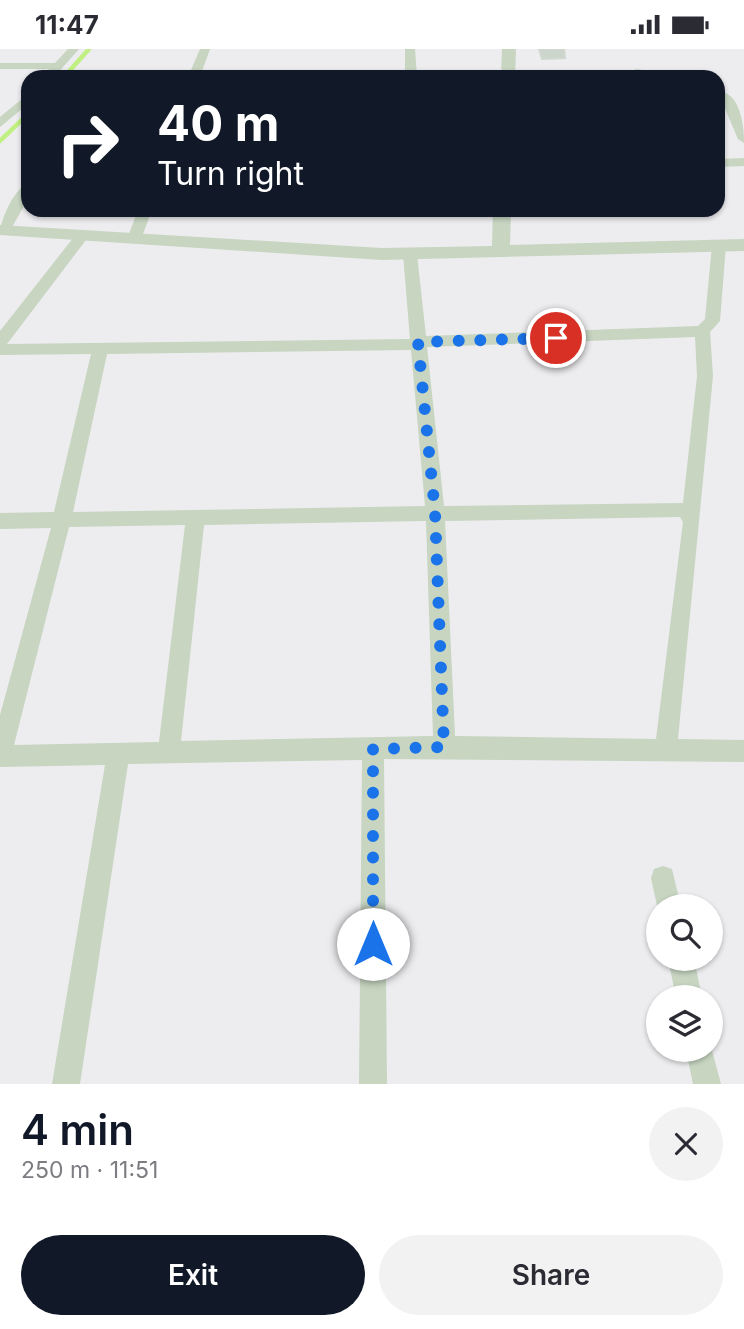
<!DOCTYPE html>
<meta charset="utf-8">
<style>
:root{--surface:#fff;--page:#f2f2f3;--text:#2b2b33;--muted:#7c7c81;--accent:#111827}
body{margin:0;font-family:Inter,sans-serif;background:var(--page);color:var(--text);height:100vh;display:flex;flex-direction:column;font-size:26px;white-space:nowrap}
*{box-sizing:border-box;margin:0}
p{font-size:23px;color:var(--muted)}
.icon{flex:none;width:38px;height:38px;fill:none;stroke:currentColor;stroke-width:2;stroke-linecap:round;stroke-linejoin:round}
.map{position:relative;height:1035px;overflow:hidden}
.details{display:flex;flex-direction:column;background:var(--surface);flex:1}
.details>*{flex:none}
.top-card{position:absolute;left:21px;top:21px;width:704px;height:147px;border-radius:21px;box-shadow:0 2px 5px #0004;background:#111827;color:#fff;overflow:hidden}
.buttons{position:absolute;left:646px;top:845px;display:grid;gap:14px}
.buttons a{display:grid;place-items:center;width:77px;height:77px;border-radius:50%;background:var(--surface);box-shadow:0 2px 5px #0004;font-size:35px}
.pin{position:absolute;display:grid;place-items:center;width:60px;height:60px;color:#fff;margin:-30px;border:4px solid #fff;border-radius:50%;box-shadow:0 2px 7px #0007}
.me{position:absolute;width:77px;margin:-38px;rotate:0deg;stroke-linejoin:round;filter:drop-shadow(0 0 5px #0008)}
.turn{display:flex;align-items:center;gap:24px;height:147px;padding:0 21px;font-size:32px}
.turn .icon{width:91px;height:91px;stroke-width:2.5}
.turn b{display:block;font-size:49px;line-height:60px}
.round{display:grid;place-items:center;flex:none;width:74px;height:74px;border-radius:37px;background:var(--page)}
.overview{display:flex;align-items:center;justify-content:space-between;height:119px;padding:0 21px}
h1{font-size:42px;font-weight:600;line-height:52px;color:var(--accent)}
.cta{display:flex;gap:14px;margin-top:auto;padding:14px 21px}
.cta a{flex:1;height:80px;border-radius:42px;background:var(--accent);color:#fff;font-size:28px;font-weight:600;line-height:80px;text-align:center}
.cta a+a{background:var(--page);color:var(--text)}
.status{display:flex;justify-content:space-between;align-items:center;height:49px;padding:0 35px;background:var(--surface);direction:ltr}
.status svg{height:19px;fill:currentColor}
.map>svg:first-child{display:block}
</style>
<div class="status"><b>11:47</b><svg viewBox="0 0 49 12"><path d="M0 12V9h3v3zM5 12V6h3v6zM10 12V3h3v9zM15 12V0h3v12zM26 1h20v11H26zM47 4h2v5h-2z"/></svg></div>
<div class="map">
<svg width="744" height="1035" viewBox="0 0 744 1035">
<rect width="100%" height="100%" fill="#edecef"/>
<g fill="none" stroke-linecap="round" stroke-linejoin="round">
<g stroke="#c0f081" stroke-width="4.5">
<polyline points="64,28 89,0"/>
<polyline points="0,92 28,65"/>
</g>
</g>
<g fill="#ccd5cb" stroke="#d0d8d0" stroke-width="2">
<polygon points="539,0 564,0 565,9 542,10"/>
<polygon points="637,21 648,23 652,28 601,28 598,24 627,25 626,23 639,24"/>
</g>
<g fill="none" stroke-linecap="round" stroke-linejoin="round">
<g fill="#c7d5c1" fill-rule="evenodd">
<polygon points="68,0 79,0 55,27 47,27 45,25 49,20 0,20 0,14 55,14"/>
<polygon points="200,0 210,0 200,28 188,28"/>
<polygon points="405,0 415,0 417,28 405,28"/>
<path d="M726,44C741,52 744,78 744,94L738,90L720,48Z"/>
<polygon points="28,45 28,55 0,78 0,68"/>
<polygon points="744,109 744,117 718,118 718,110"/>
<path d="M28,134V150L8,185H0C0,171 14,140 28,134Z"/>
<polygon points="138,161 152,161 141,190 134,194 127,190"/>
<path d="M82,183L89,187L7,295L410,290L403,205L410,201L417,205L426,287L698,277L705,270L712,196L719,192L726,196L720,272L710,283L713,327L678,690L744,691V713L384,710L387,1035H359L362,711L128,715L80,1035H52L105,716L0,718V666L51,479L0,480V464L54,463L91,305L0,306V282L77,184ZM695,288L697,327L683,454L444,457L427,298ZM411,301L425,457L73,463L107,305ZM680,468L683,473L656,690L455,687L445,472ZM426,472L433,687L181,692L204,476ZM185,476L159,693L14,696L69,478Z"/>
<polygon points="663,817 672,820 681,858 658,858 658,861 651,829 654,820"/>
<polygon points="668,910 694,910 702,948 676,948"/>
<polygon points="710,994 721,1035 693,1035 686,1001 710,1001"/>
</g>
<g fill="#c7d5c1" fill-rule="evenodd">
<polygon points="502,0 516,0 515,28 501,28"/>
<polygon points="493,161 511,161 510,196 744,190 744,202 382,211 0,186 0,176 382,199 492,197"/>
</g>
</g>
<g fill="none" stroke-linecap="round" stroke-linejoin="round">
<polyline stroke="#1a73e8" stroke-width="12" stroke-dasharray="0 21.6" points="373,895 373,700 444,698 435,463 418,293 556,289"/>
</g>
</svg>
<div class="buttons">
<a><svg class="icon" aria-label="search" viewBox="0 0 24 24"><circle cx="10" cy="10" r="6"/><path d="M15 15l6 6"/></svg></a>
<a><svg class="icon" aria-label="layers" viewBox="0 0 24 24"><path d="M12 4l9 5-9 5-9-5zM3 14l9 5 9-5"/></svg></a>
</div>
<div class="pin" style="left:556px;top:289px;background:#d93025"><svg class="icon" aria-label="arrive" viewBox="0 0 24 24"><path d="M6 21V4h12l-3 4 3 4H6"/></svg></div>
<svg class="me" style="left:373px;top:895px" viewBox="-20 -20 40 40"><circle r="19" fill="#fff"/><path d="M0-13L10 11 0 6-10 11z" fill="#1a73e8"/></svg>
<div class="top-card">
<div class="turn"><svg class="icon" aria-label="right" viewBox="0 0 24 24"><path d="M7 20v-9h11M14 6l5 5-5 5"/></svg><div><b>40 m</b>Turn right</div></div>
</div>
</div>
<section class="details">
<div class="overview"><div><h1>4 min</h1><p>250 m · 11:51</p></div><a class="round"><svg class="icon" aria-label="close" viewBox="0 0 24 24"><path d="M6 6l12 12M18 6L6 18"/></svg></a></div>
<div class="cta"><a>Exit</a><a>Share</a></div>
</section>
